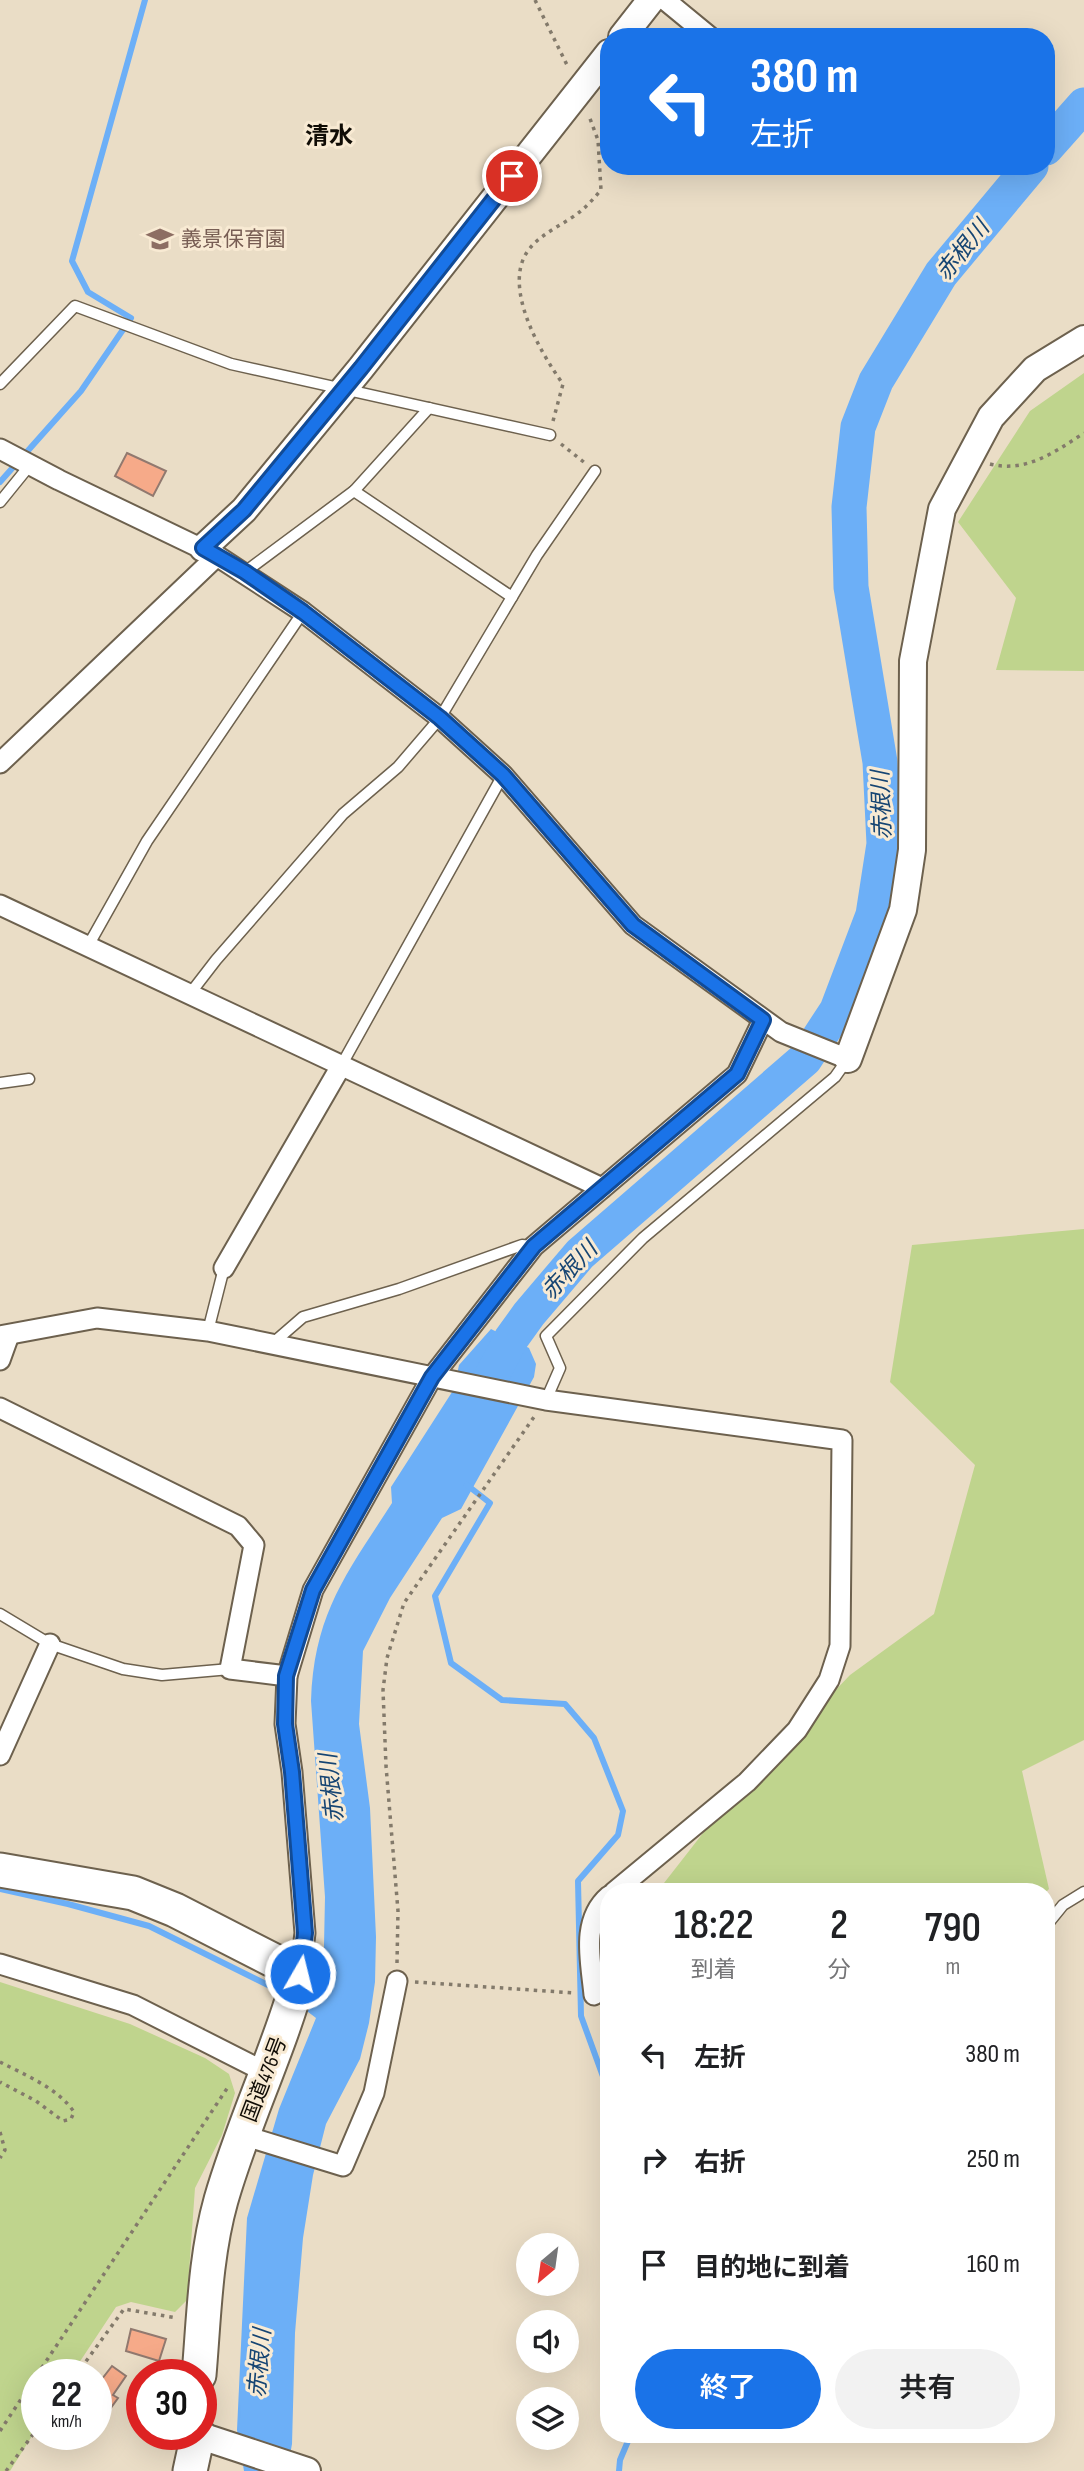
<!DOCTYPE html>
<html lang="ja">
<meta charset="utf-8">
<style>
:root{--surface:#fff;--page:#f2f2f2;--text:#202124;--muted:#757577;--accent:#1a73e8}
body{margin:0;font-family:"Sofia Sans Condensed","Noto Sans JP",sans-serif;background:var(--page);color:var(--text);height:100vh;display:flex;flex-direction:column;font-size:26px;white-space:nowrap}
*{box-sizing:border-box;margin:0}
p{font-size:23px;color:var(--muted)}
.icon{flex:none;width:38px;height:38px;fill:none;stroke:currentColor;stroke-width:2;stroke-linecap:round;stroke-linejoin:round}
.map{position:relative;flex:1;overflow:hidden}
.side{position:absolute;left:600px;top:1883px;width:455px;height:560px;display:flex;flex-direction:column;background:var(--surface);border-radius:28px;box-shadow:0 7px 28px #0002}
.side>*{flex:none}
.hud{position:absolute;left:600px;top:28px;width:455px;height:147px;border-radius:28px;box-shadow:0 7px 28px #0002;background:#1a73e8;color:#fff;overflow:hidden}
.needle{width:46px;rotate:209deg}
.tools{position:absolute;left:516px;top:2233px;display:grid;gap:14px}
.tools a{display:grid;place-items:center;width:63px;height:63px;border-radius:50%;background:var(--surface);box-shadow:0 7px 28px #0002;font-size:35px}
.speed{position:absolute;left:21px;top:2359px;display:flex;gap:14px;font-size:35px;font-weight:700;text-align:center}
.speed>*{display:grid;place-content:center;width:91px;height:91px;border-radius:50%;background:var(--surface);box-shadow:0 7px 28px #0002;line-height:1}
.speed small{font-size:18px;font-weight:400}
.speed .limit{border:10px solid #d22;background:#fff;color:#111}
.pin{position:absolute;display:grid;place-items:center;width:60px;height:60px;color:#fff;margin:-30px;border:4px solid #fff;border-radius:50%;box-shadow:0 2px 7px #0007}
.me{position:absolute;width:77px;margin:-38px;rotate:8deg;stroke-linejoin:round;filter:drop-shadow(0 0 5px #0008)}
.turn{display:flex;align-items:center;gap:24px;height:147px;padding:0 35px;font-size:32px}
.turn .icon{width:91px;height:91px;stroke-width:2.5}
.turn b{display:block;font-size:49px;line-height:60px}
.eta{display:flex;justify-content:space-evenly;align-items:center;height:119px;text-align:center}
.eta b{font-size:42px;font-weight:600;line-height:49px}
.primary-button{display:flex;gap:14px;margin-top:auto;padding:14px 35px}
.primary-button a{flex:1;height:80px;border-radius:42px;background:var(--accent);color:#fff;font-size:28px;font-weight:600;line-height:80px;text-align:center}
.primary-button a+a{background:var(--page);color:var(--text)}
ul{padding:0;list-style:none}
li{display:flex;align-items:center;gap:21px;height:105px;padding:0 35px}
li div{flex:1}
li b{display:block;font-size:26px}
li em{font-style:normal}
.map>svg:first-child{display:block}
</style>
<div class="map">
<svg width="1084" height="2471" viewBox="0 0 1084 2471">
<rect width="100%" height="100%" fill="#eaddc6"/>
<g fill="#bfd48d">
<polygon points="1084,373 1084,671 996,670 1016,598 958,522 1030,411"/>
<polygon points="1084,1229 1084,1740 1022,1771 1049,1889 1046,1892 657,1892 721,1810 850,1675 934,1614 975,1465 890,1382 912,1245"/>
<polygon points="0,1982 130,2024 205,2058 229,2074 235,2093 222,2135 195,2188 187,2300 175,2312 131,2302 116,2307 71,2375 37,2375 37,2428 10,2471 0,2471"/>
</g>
<path fill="#6caff7" d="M491,1329L529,1348L536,1364L534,1377L461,1509L442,1518L390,1598L363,1651L359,1724L370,1808L376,1937L375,1982L369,2023L360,2059L326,2124L313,2175L303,2238L295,2333L292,2444L287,2471H244L237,2430L247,2218L279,2109L316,2018L303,2008L311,1989L323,1993L325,1897L311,1701C314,1613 347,1573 392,1503L391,1487L454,1389L459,1365Z"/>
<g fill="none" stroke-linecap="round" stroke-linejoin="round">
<g stroke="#6caff7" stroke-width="6">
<polyline points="0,482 81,391 131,318 88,292 72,261 145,0"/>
<polyline points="467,1485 490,1503 435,1596 451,1663 502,1700 565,1704 594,1738 623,1811 618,1835 578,1881 581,2016 609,2093"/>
<polyline points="0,1889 68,1904 149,1926 278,1990"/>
<polyline points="619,2471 620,2460 631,2434"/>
</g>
<g stroke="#6caff7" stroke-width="35">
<polyline points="1046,148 1084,105"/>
<polyline points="489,1381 511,1339 529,1314 580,1254 805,1059 837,1010 873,915 884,844 880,762 851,587 849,507 858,427 876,381 941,274 1031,166"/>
</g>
</g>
<g fill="#f6aa89" stroke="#91796f" stroke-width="2">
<polygon points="127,453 166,471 153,496 115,476"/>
<polygon points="131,2329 166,2339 159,2361 126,2351"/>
<polygon points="112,2366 126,2376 113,2395 118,2398 105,2416 101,2412 96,2419 96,2383 98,2384"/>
</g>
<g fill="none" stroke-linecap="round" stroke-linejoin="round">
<g stroke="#6d614e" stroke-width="13">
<g id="lane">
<polyline points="0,384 75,306 231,364 550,435"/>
<polyline points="354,491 512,597"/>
<polyline points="0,502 30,465"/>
<polyline points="245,572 354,491 429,408"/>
<polyline points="88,946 147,841 303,612"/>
<polyline points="189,995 216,960 343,814 398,767 440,718 537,555 595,471"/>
<polyline points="341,1066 503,775"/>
<polyline points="0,1083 29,1079"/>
<polyline points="208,1331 224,1268"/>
<polyline points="273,1343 303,1317 399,1289 522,1245 534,1246"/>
<polyline points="546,1400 560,1368 546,1336 643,1238 835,1077 847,1060"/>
<polyline points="0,1614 50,1644 123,1669 162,1675 230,1669"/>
<polyline points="1046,1926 1063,1905 1084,1892"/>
<polyline points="594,1995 609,1996"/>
</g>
</g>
<g stroke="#6d614e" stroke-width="23">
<g id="street">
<polyline points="665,0 710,37"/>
<polyline points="0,449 59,480 217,556 303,612 440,718 503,775 633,925 781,1032 848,1059"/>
<polyline points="0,763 217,556"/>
<polyline points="0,905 602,1188"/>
<polyline points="224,1268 341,1066"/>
<polyline points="0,1336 97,1318 208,1331 546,1400 842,1440 840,1646 829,1680 797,1730 747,1782 614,1892"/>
<polyline points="0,1360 9,1335"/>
<polyline points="0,1408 238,1526 254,1545 230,1669 287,1676"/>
<polyline points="0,1755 50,1644"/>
<polyline points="0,1964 133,2005 267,2073"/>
<polyline points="300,1974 305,1933 292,1772 285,1724 287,1676 313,1590 432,1377 534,1246 737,1074 763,1020"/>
<path d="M594,1995C591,1962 580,1921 609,1896"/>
<polyline points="242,2135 343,2166 374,2093 397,1981"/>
</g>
</g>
<g stroke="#6d614e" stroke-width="30">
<g id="secondary">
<polyline points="622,37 651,0"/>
<polyline points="203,548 244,510 361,368 609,53"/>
<polyline points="848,1059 903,910 912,850 913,661 942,509 991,417 1035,369 1084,339"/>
<polyline points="198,2435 307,2471"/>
</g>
</g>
<g stroke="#6d614e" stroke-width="37">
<g id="highway">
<path d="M0,1870L133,1893L175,1910L300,1974C279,2051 243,2123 221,2200C205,2257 204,2317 199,2375"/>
<polyline points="190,2471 198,2434"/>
</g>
</g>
<g stroke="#837a6b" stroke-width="3.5" stroke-dasharray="3.5 5" stroke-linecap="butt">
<polyline points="535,0 568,67"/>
<path d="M553,421L563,384C540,352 500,284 530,248C543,232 567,223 582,210C589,204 595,197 601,190L598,140L589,116"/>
<polyline points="561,444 585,463"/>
<path d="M990,464C1026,473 1055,452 1084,433"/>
<polyline points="397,1963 398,1911 386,1766 383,1690 387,1658 404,1603 534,1417"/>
<polyline points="415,1982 575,1993"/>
<path d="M0,2062C25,2075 58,2088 74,2112L71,2119L63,2121L36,2101L0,2082"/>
<polyline points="0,2132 5,2150 0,2158"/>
<polyline points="37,2375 228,2087"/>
<polyline points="76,2375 124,2309 177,2318"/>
<polyline points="0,2431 37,2375"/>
<polyline points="6,2471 37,2429"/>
</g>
<use href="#lane" stroke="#fff" stroke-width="10"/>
<use href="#street" stroke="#fff" stroke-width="19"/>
<use href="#secondary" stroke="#fff" stroke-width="26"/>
<use href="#highway" stroke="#fff" stroke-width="33"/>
</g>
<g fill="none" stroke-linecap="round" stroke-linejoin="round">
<g stroke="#114b97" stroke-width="18">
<polyline id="route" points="300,1974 305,1933 292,1772 285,1724 286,1676 313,1590 432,1377 534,1246 737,1074 763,1020 633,925 503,775 440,718 303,612 245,572 203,548 244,510 361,368 512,176"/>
</g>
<use href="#route" stroke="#1a73e8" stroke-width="12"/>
</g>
<defs>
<g id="school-bare" transform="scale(2.1)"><path d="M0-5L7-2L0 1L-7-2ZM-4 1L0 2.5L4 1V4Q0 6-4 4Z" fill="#8d6e63" stroke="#f8ead3" stroke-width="2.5" paint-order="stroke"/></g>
</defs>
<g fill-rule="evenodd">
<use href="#school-bare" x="160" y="239"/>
</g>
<g text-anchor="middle" stroke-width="6" stroke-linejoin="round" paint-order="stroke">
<g font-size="21" fill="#785e54" stroke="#f8ead3" text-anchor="start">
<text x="181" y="246">義景保育園</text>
</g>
<g font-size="21" fill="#100c05" stroke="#f8ead3">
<text transform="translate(264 2079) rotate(-69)" y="7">国道476号</text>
</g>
<g font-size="23" font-style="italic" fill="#164573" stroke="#f8ead3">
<text transform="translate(962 250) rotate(-51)" y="8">赤根川</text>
<text transform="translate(881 805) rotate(-92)" y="8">赤根川</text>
<text transform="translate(569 1270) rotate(-47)" y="8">赤根川</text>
<text transform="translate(331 1788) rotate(-96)" y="8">赤根川</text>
<text transform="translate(259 2363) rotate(-85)" y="8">赤根川</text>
</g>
<g font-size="24" font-weight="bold" fill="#100c05" stroke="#f8ead3">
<text x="329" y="144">清水</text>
</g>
</g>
</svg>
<div class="tools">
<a><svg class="needle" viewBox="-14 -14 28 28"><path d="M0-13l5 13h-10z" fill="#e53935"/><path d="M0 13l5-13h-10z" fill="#757577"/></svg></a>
<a><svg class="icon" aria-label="sound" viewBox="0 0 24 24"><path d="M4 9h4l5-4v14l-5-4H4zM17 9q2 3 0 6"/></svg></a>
<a><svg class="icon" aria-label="layers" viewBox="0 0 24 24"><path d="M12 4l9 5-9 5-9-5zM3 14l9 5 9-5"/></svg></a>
</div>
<div class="speed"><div>22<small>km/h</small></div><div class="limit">30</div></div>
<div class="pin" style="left:512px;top:176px;background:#d93025"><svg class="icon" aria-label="arrive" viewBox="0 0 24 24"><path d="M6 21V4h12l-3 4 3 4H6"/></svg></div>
<svg class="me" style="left:300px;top:1974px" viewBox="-20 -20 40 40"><circle r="17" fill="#1a73e8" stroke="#fff" stroke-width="3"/><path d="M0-11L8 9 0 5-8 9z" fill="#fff"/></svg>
<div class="hud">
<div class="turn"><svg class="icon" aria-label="left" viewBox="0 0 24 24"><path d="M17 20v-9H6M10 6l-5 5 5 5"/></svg><div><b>380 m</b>左折</div></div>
</div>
<section class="side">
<div class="eta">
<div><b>18:22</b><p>到着</p></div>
<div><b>2</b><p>分</p></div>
<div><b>790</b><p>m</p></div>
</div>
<ul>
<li><svg class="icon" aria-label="left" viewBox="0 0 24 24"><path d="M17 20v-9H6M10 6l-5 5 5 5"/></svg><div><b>左折</b></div><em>380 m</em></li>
<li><svg class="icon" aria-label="right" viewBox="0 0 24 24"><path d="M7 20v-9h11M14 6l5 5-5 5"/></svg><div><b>右折</b></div><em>250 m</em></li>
<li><svg class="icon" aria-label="arrive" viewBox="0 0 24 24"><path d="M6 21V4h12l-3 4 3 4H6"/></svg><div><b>目的地に到着</b></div><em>160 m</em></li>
</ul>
<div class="primary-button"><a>終了</a><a>共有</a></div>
</section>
</div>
